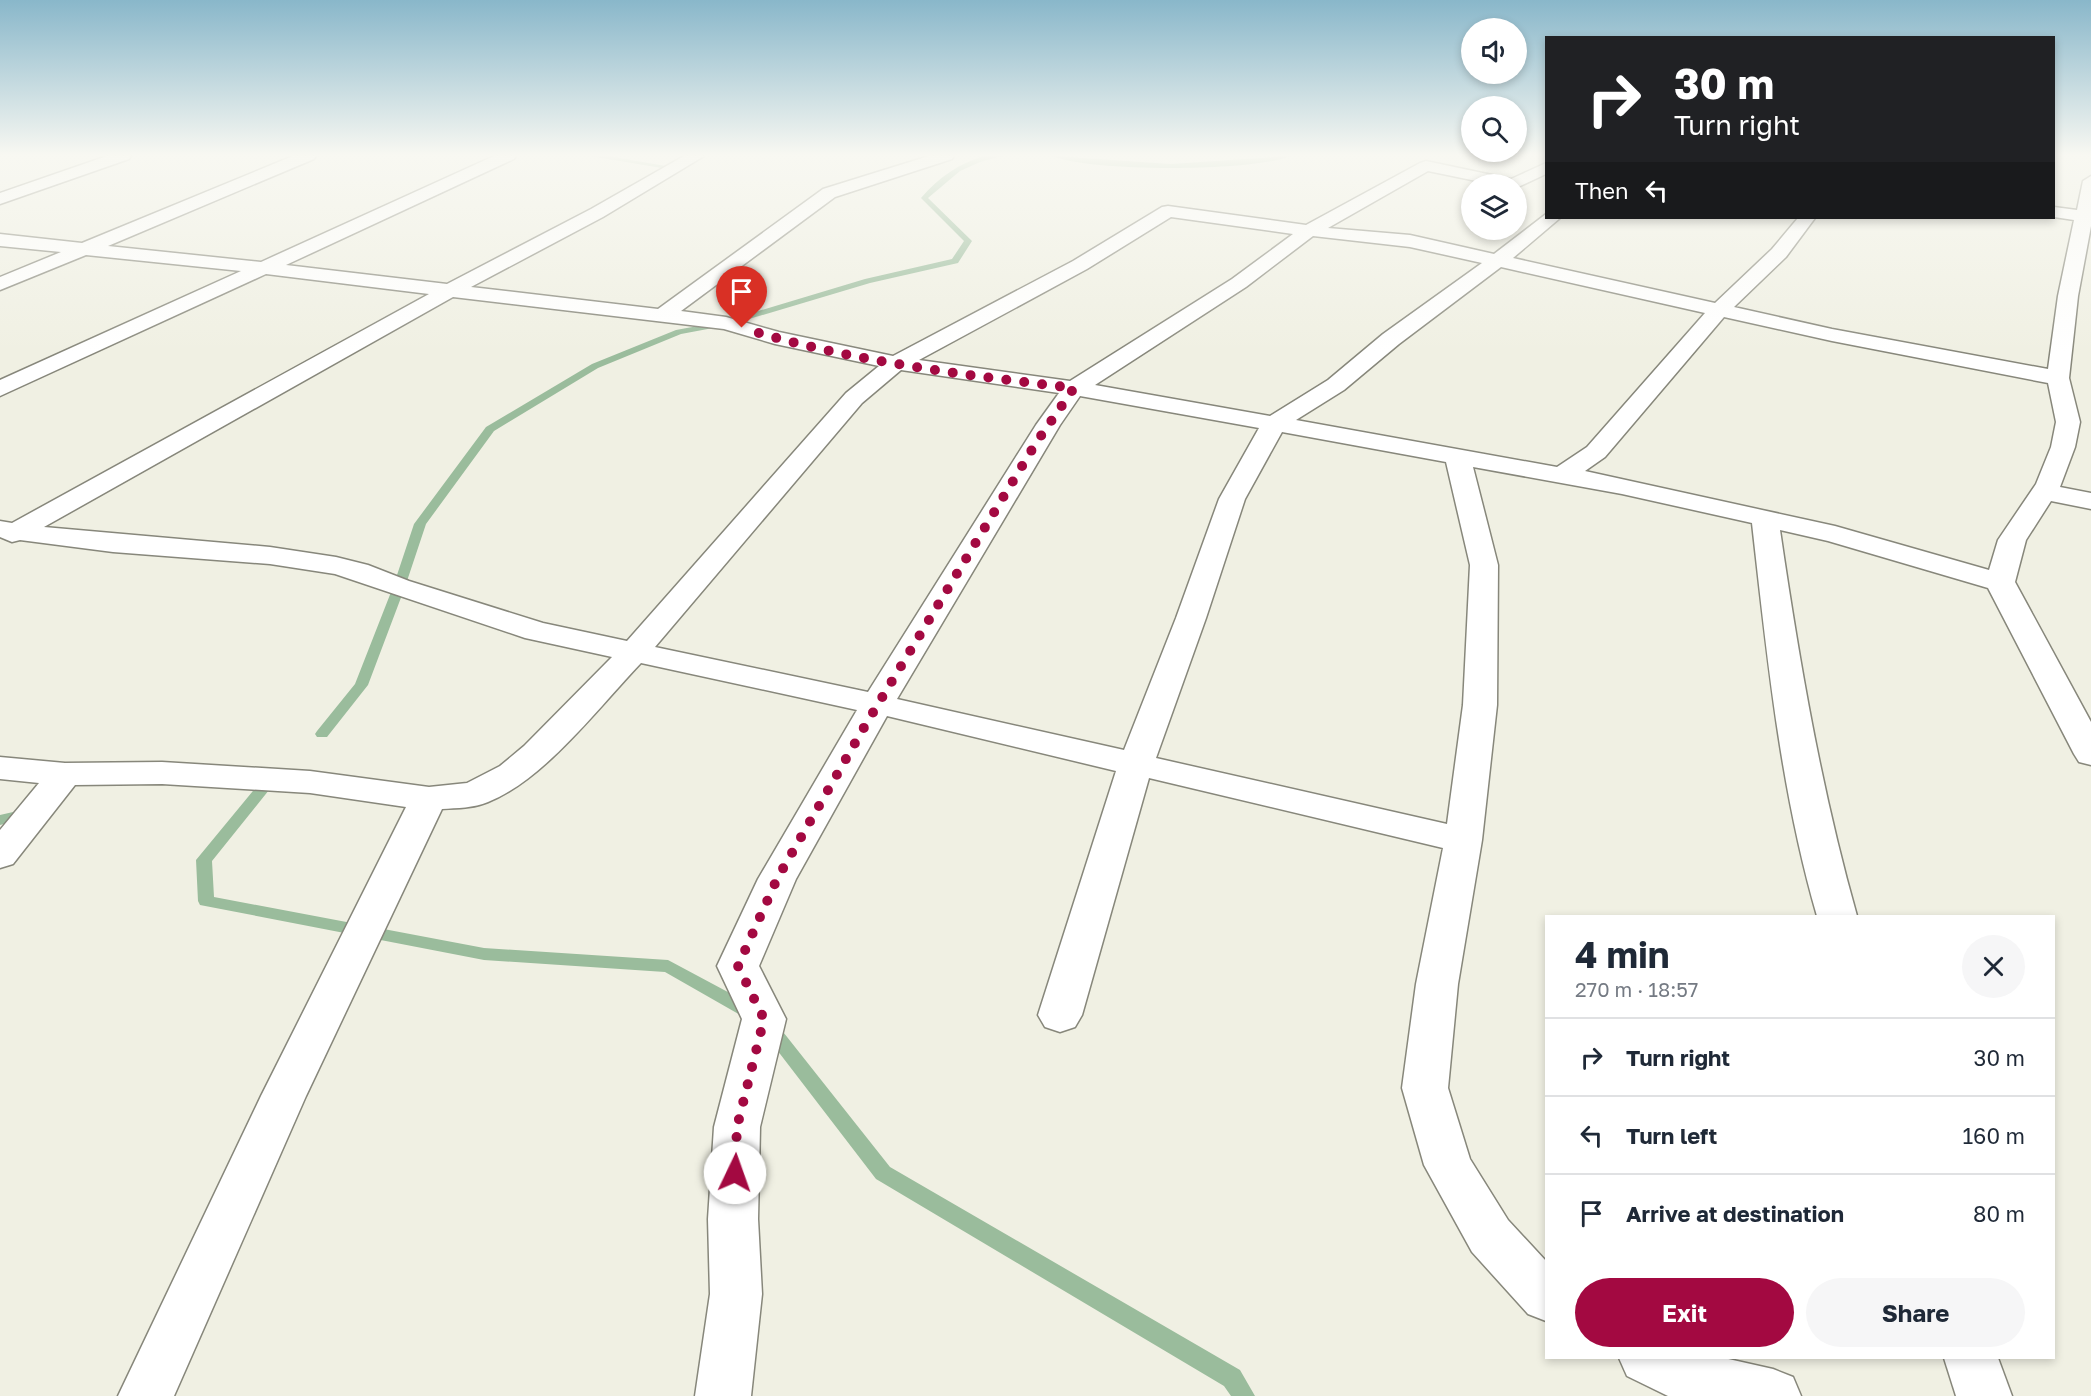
<!DOCTYPE html>
<meta charset="utf-8">
<style>
:root{--surface:#fff;--page:#f6f6f7;--text:#1f2937;--muted:#747a83;--line:#e0e1e3;--accent:#a30941}
body{margin:0;font-family:"Golos Text",sans-serif;background:var(--page);color:var(--text);height:100vh;display:flex;flex-direction:column;font-size:22px;white-space:nowrap}
*{box-sizing:border-box;margin:0}
p{font-size:20px;color:var(--muted)}
.icon{flex:none;width:33px;height:33px;fill:none;stroke:currentColor;stroke-width:2;stroke-linecap:round;stroke-linejoin:round}
.map{position:relative;flex:1;overflow:hidden}
.details{position:absolute;left:1545px;top:915px;width:510px;height:444px;display:flex;flex-direction:column;background:var(--surface);border-radius:0px;box-shadow:0 3px 9px #0003}
.details>*{flex:none}
.hud{position:absolute;left:1545px;top:36px;width:510px;height:183px;border-radius:0px;box-shadow:0 3px 9px #0003;background:#202124;color:#fff;overflow:hidden}
.fabs{position:absolute;left:1461px;top:18px;display:grid;gap:12px}
.fabs a{display:grid;place-items:center;width:66px;height:66px;border-radius:50%;background:var(--surface);box-shadow:0 3px 9px #0003;font-size:30px}
.pin{position:absolute;display:grid;place-items:center;width:51px;height:51px;color:#fff;margin:-62px -26px;border-radius:50% 50% 50% 0;rotate:-45deg;box-shadow:0 0 6px #0007}
.pin .icon{rotate:45deg}
.me{position:absolute;width:66px;margin:-33px;rotate:3deg;stroke-linejoin:round;filter:drop-shadow(0 0 4px #0008)}
.turn{display:flex;align-items:center;gap:21px;height:126px;padding:0 30px;font-size:27px}
.turn .icon{width:78px;height:78px;stroke-width:2.5}
.turn b{display:block;font-size:42px;line-height:51px}
.then{display:flex;align-items:center;height:57px;padding:0 30px;background:#0003;gap:12px;font-size:22px}
.round{display:grid;place-items:center;flex:none;width:63px;height:63px;border-radius:32px;background:var(--page)}
.overview{display:flex;align-items:center;justify-content:space-between;height:102px;padding:0 30px}
h1{font-size:36px;font-weight:700;line-height:45px}
.action{display:flex;gap:12px;margin-top:auto;padding:12px 30px}
.action a{flex:1;height:69px;border-radius:36px;background:var(--accent);color:#fff;font-size:24px;font-weight:700;line-height:69px;text-align:center}
.action a+a{background:var(--page);color:var(--text)}
ul{padding:0;list-style:none}
li{display:flex;align-items:center;gap:18px;height:78px;padding:0 30px;border-top:2px solid var(--line)}
li div{flex:1}
li b{display:block;font-size:22px}
li em{font-style:normal}
.map>svg:first-child{display:block}
</style>
<div class="map">
<svg width="2091" height="1396" viewBox="0 0 2091 1396">
<rect width="100%" height="100%" fill="#f0f0e3"/>
<g fill="none" stroke-linecap="round" stroke-linejoin="round">
<g fill="#9abc9c" fill-rule="evenodd">
<polygon points="590,156 608,156 677,168 674,170"/>
<path d="M985,156H1002L980,162L960,171L928,198L972,241L958,263L870,283L729,325L681,334L598,368L494,431L426,524L405,587L368,685L327,737H317L315,734L317,731L355,684L393,587L414,524L486,427L592,364L676,330L725,321L865,279L952,259L964,241L921,198C938,178 959,163 985,156Z"/>
<path d="M1053,156L1171,164L1290,156C1255,172 1088,172 1053,156Z"/>
<polygon points="272,772 277,774 279,777 277,780 212,861 214,897 484,948 668,960 754,1006 757,1011 754,1016 748,1018 742,1016 665,972 484,960 200,905 198,901 196,860 267,774"/>
<polygon points="26,809 31,811 34,814 31,817 0,825 0,815"/>
<polygon points="770,1021 776,1023 890,1167 1240,1370 1255,1396 1231,1396 1224,1386 876,1179 764,1033 761,1028 764,1023"/>
</g>
<g stroke="#87877b" stroke-width="3">
<g id="minor">
<polygon points="107,156 131,156 129,159 0,204 0,193"/>
<path d="M293,156H316L314,159L108,246L261,262L494,156H516L514,159L286,265L447,284L591,209L684,156H704L603,217L471,287L658,309L823,189L929,156H954L952,159L835,197L681,311L726,317L779,332L893,356L1073,261L1162,207L1168,206L1306,225L1420,163L1426,161L1511,179L1546,163V174L1516,188V184H1491L1428,171L1328,228L1410,235L1494,254L1546,214V218H1560L1513,258L1715,303L1772,249L1798,218H1815L1786,257L1734,307L1832,329L2048,369L2058,296L2074,220L2054,217V207L2077,210L2083,181L2091,176V226L2078,296L2069,378L2080,422L2075,447L2060,487L2091,493V509L2051,501L2026,540L2015,582L2091,722V765L2079,762L2074,754L1988,588L1828,541L1780,530C1799,660 1821,789 1857,916H1817C1780,789 1767,655 1752,523L1622,494L1473,467L1498,565L1497,705L1482,840L1458,984L1448,1088L1470,1159L1508,1220L1546,1261V1321L1528,1314L1472,1252L1424,1165L1402,1088L1416,984L1443,848L1149,778L1082,1015L1075,1027L1060,1032L1045,1027L1038,1015L1116,771L887,716L796,879L759,966L786,1019L760,1127L758,1219L762,1294L751,1396H695L710,1294L708,1219L714,1127L742,1019L717,966L758,879L857,710L641,663C599,707 544,780 488,802C474,808 457,808 442,809L306,1096L174,1396H118L261,1096L406,807L310,793L162,784L75,785L13,864L0,868V830L39,783L0,779V757L65,763L162,762L310,771L429,787L467,783L500,766L524,746L612,657L525,638L335,574L270,564L113,552L20,540L12,542L0,537V521L12,523L429,294L266,274L0,396V380L241,271L86,255L0,290V277L61,252L0,246V234L82,243ZM1171,217L1293,234L1232,279L1070,381L919,360L1087,269ZM1313,236L1410,247L1482,263L1383,334L1328,380L1270,416L1095,385L1246,287ZM1501,267L1705,313L1587,447L1557,467L1296,420L1344,390L1399,344ZM453,297L724,329L775,344L879,366L846,393L627,641L543,623L409,581L368,565L336,557L270,547L44,527ZM1724,317L1832,341L2048,383L2056,422L2051,447L2036,484L1998,540L1989,570L1835,526L1585,471L1605,457ZM901,370L1059,393L1036,425L868,692L655,647L862,403ZM1080,396L1259,428L1219,499L1176,618L1124,750L897,699L1060,425ZM1282,432L1446,462L1470,565L1463,705L1447,824L1156,758L1206,618L1245,499Z"/>
<polygon points="1619,1358 1724,1358 1773,1369 1793,1377 1801,1396 1668,1396 1627,1376"/>
<polygon points="1944,1358 1998,1358 2012,1396 1956,1396"/>
</g>
</g>
<use href="#minor" fill="#fff" fill-rule="evenodd"/>
</g>
<linearGradient id="sky" x2="0" y2="1"><stop stop-color="#89b7ca"/><stop offset="0.44" stop-color="#f8f8f2"/><stop offset="1" stop-color="#f8f8f2" stop-opacity="0"/></linearGradient>
<rect width="2091" height="352" fill="url(#sky)"/>
<g fill="none" stroke-linecap="round" stroke-linejoin="round">
<path stroke="#a30941" stroke-width="10" stroke-dasharray="0 18" d="M735,1173L737,1127L764,1019L738,966L777,879L866,724L1036,443L1074,388C963,375 849,361 742,328"/>
</g>
</svg>
<div class="fabs">
<a><svg class="icon" aria-label="sound" viewBox="0 0 24 24"><path d="M4 9h4l5-4v14l-5-4H4zM17 9q2 3 0 6"/></svg></a>
<a><svg class="icon" aria-label="search" viewBox="0 0 24 24"><circle cx="10" cy="10" r="6"/><path d="M15 15l6 6"/></svg></a>
<a><svg class="icon" aria-label="layers" viewBox="0 0 24 24"><path d="M12 4l9 5-9 5-9-5zM3 14l9 5 9-5"/></svg></a>
</div>
<div class="pin" style="left:742px;top:328px;background:#d93025"><svg class="icon" aria-label="arrive" viewBox="0 0 24 24"><path d="M6 21V4h12l-3 4 3 4H6"/></svg></div>
<svg class="me" style="left:735px;top:1173px" viewBox="-20 -20 40 40"><circle r="19" fill="#fff"/><path d="M0-13L10 11 0 6-10 11z" fill="#a30941"/></svg>
<div class="hud">
<div class="turn"><svg class="icon" aria-label="right" viewBox="0 0 24 24"><path d="M7 20v-9h11M14 6l5 5-5 5"/></svg><div><b>30 m</b>Turn right</div></div>
<div class="then">Then<svg class="icon" aria-label="left" viewBox="0 0 24 24"><path d="M17 20v-9H6M10 6l-5 5 5 5"/></svg></div>
</div>
<section class="details">
<div class="overview"><div><h1>4 min</h1><p>270 m · 18:57</p></div><a class="round"><svg class="icon" aria-label="close" viewBox="0 0 24 24"><path d="M6 6l12 12M18 6L6 18"/></svg></a></div>
<ul>
<li><svg class="icon" aria-label="right" viewBox="0 0 24 24"><path d="M7 20v-9h11M14 6l5 5-5 5"/></svg><div><b>Turn right</b></div><em>30 m</em></li>
<li><svg class="icon" aria-label="left" viewBox="0 0 24 24"><path d="M17 20v-9H6M10 6l-5 5 5 5"/></svg><div><b>Turn left</b></div><em>160 m</em></li>
<li><svg class="icon" aria-label="arrive" viewBox="0 0 24 24"><path d="M6 21V4h12l-3 4 3 4H6"/></svg><div><b>Arrive at destination</b></div><em>80 m</em></li>
</ul>
<div class="action"><a>Exit</a><a>Share</a></div>
</section>
</div>
